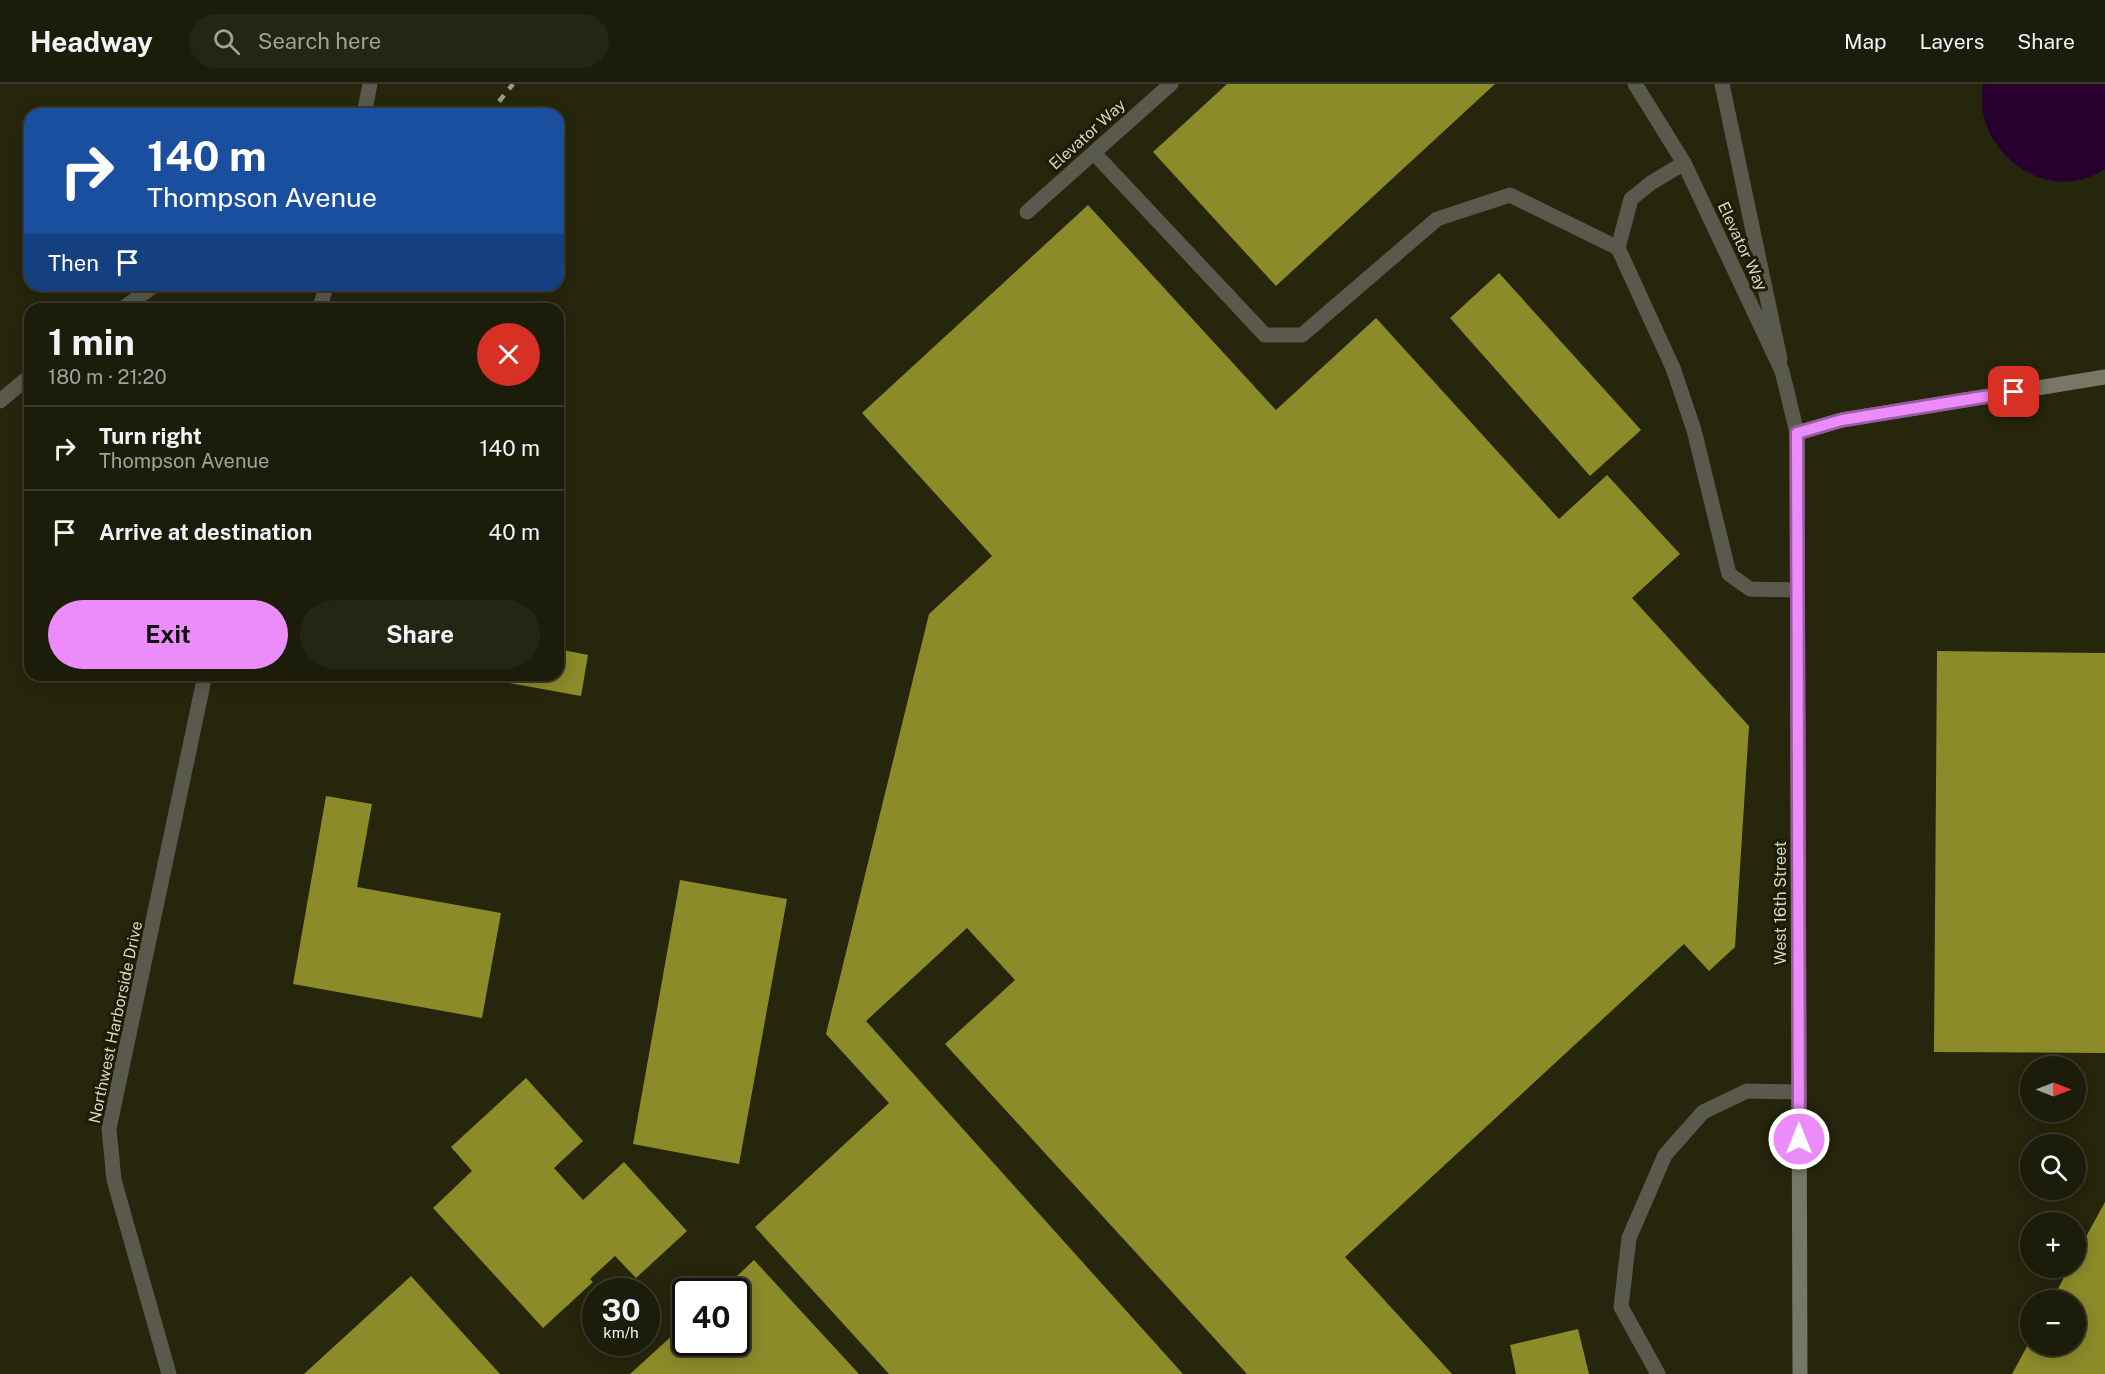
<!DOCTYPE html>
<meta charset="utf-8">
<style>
:root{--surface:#1c1c0a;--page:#252513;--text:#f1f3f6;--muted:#a0a19c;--line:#3a3a2b;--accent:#ec8cfb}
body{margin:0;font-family:"Public Sans",sans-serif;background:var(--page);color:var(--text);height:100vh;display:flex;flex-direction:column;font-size:22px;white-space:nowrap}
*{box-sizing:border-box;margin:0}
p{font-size:20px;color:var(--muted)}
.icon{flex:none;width:33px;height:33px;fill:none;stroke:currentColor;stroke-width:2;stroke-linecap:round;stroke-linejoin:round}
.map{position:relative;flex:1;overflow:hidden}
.details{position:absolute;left:24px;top:219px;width:540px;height:378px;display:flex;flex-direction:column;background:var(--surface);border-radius:18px;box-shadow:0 3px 15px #0003,0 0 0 2px var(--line)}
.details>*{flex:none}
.hud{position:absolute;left:24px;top:24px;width:540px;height:183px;border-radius:18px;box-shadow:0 3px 15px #0003,0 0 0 2px var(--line);background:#1a4fa0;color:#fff;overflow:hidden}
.needle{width:39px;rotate:90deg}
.tools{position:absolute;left:2020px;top:972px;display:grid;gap:12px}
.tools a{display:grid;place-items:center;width:66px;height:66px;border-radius:50%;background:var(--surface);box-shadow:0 3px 15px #0003,0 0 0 2px var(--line);font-size:30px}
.speed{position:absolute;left:582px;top:1194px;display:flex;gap:12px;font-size:30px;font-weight:700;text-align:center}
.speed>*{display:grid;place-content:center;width:78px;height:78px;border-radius:50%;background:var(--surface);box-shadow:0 3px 15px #0003,0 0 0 2px var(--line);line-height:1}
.speed small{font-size:15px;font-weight:400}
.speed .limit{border:3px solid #111;border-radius:9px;background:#fff;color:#111}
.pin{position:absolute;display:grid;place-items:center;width:51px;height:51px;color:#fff;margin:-26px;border-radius:12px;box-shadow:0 3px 9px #0006}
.me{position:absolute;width:66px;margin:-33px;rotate:0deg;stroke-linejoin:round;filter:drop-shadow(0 0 4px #0008)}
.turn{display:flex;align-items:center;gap:21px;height:126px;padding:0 24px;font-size:27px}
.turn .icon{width:78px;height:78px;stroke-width:2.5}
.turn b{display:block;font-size:42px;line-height:51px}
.then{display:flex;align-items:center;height:57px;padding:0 24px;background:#0003;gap:12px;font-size:22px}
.round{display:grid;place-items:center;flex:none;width:63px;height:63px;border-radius:32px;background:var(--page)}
.summary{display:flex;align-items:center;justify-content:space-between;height:102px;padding:0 24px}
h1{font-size:36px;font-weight:700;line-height:45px}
.action{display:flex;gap:12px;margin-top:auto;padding:12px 24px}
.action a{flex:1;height:69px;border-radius:36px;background:var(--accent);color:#111;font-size:24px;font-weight:700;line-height:69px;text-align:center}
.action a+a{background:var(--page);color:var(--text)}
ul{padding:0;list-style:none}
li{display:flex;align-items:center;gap:18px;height:84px;padding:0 24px;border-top:2px solid var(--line)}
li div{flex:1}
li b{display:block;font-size:22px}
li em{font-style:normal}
header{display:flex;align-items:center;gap:36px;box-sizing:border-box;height:84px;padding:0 30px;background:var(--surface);border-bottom:2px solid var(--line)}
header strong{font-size:28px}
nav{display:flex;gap:33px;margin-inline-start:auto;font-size:21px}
.search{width:420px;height:54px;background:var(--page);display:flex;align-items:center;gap:15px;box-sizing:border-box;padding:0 21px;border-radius:33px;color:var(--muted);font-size:22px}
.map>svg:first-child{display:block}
</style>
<header>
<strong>Headway</strong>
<div class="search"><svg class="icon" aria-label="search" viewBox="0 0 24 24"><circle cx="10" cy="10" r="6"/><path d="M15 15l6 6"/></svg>Search here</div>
<nav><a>Map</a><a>Layers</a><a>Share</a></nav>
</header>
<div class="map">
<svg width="2105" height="1290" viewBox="0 0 2105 1290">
<rect width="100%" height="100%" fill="#26260d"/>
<path fill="#27002d" d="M1983,0H2105V85C2046,124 1971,66 1983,0Z"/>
<g fill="#8b8b2a">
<polygon points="1227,0 1495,0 1276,202 1153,68"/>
<polygon points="1088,121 1276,326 1376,234 1559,435 1607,391 1680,470 1632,514 1749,642 1735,863 1709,887 1684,860 1345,1173 1452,1290 1247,1290 945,960 1015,896 967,844 866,937 1183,1290 889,1290 755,1143 889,1019 826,950 929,530 992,472 862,329"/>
<polygon points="1499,189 1641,346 1590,392 1450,234"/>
<polygon points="558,565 588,571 581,612 488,595 488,591 558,591"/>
<polygon points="1937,567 2105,569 2105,969 1934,968"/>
<polygon points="326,712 372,720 357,803 501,829 482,934 293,900"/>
<polygon points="680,796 787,815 739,1080 633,1060"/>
<polygon points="526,994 583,1057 554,1084 583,1116 624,1078 687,1147 636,1194 615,1172 590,1195 593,1198 543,1244 433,1124 472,1087 451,1063"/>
<polygon points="2105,1118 2105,1290 2012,1290 2031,1255 2031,1262 2076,1262 2076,1216 2052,1216 2069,1184 2076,1184 2076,1171"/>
<polygon points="754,1176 859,1290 630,1290 686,1239 686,1258 736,1258 736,1208 720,1208"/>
<polygon points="411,1192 500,1290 304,1290"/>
<polygon points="1578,1245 1589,1290 1516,1290 1510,1261"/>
</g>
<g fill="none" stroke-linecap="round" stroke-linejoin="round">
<g stroke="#59594e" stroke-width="15">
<polyline points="1722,0 1780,275"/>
<polyline points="364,30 370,0"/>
<polyline points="1094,69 1265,251 1302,251 1437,135 1510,111 1618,164"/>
<polyline points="1684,79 1651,99 1631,115 1618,164 1673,284 1694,346 1729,490 1750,505 1797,506"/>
<polyline points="122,225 155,201"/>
<polyline points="319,225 327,201"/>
<polyline points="0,317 30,292"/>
<polyline points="169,1290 114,1096 109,1045 205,591"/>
<polyline points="1658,1290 1621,1223 1629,1154 1665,1071 1703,1028 1747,1007 1799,1008"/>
</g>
<g stroke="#59594e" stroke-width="15">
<polyline points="1635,0 1684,79 1782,287 1797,349"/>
<polyline points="1027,128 1171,0"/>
</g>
<polyline stroke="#767764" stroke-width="15" points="1800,1290 1797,349 1842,336 2105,293"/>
<polyline stroke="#9a9a88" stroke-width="4.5" stroke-dasharray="8 8" stroke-linecap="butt" points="489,30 513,0"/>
</g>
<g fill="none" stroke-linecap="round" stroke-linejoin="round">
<g stroke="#995ba3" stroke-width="15">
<polyline id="route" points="1799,1055 1797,349 1842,336 2014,308"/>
</g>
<use href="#route" stroke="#ec8cfb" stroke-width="10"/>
</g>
<g text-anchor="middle" stroke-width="6" stroke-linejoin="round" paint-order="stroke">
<g font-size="16" fill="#d7d8c9" stroke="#1d1c04">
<text transform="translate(1087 50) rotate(-42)" y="6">Elevator Way</text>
<text transform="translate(1743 162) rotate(65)" y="6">Elevator Way</text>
<text transform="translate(1780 819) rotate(-90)" y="6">West 16th Street</text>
<text transform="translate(115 938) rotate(-78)" y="6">Northwest Harborside Drive</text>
</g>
</g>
</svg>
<div class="tools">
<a><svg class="needle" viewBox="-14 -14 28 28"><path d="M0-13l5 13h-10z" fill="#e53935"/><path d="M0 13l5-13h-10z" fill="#a0a19c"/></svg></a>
<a><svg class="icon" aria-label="search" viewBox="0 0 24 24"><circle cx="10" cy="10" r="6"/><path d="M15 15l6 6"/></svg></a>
<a>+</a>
<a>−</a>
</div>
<div class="speed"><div>30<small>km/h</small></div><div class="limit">40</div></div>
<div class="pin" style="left:2014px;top:308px;background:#d93025"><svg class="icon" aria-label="arrive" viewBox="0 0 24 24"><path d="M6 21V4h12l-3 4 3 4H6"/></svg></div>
<svg class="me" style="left:1799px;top:1055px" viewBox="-20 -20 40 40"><circle r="17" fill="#ec8cfb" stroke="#fff" stroke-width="3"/><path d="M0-11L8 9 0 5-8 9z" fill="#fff"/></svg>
<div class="hud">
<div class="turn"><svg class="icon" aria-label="right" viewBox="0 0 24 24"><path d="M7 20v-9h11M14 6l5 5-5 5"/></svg><div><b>140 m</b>Thompson Avenue</div></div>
<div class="then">Then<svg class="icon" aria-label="arrive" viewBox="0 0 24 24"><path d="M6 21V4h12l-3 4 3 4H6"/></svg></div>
</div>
<section class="details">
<div class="summary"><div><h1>1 min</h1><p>180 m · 21:20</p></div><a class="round" style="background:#d93025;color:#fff"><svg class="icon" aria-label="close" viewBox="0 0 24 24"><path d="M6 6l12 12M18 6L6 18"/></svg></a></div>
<ul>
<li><svg class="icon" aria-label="right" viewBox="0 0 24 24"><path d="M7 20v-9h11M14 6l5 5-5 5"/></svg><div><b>Turn right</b><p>Thompson Avenue</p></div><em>140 m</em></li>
<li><svg class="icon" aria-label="arrive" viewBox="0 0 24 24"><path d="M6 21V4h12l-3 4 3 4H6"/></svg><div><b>Arrive at destination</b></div><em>40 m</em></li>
</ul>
<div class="action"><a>Exit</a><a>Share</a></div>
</section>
</div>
